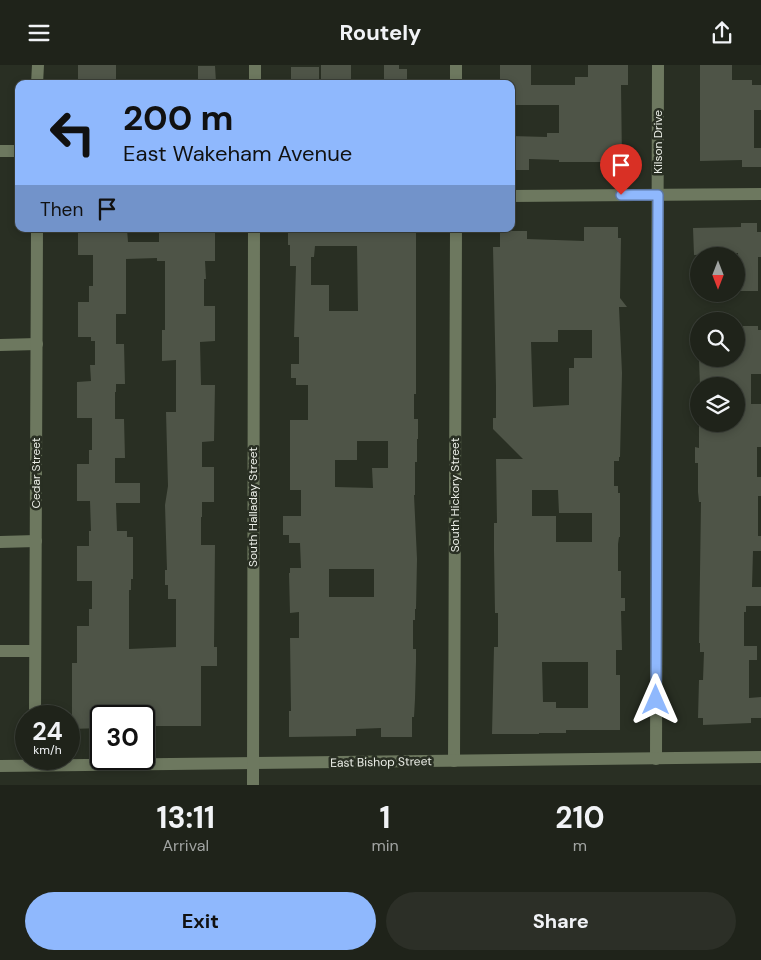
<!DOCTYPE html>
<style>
:root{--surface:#1f231a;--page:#2c2f27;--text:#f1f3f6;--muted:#a1a4a2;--line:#3c4039;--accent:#8fb8fd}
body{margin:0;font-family:"DM Sans",sans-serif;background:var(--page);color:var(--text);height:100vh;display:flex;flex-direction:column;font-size:19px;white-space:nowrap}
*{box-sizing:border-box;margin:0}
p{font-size:16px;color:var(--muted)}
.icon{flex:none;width:28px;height:28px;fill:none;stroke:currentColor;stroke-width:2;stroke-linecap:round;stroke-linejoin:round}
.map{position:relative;height:720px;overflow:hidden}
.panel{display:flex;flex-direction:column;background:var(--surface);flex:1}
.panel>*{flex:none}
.guide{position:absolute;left:15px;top:15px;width:500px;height:152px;border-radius:10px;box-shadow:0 2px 8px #0003,0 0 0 1px var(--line);background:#8fb8fd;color:#111;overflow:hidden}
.needle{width:32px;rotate:180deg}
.fabs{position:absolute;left:690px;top:182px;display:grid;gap:10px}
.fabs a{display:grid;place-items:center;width:55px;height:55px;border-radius:50%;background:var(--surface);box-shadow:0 2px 8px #0003,0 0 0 1px var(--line);font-size:25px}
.speed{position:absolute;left:15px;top:640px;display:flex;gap:10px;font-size:25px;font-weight:700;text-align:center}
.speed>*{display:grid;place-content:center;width:65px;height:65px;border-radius:50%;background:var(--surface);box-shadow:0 2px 8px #0003,0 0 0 1px var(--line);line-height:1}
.speed small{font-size:12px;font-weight:400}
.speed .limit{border:2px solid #111;border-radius:8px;background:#fff;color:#111}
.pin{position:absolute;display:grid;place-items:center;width:42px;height:42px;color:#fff;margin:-51px -21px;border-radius:50% 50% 50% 0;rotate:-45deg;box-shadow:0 0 5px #0007}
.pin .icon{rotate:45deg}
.me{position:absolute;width:55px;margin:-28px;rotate:0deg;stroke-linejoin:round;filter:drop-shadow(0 0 4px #0008)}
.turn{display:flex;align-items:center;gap:18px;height:105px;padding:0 25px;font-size:22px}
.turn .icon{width:65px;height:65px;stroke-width:2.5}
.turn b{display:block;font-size:35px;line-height:42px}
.then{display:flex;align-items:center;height:48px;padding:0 25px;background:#0003;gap:10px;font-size:19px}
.eta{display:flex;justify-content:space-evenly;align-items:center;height:85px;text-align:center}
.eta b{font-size:30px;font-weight:700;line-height:35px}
.primary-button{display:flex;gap:10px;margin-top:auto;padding:10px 25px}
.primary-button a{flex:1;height:58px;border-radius:30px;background:var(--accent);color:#111;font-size:20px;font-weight:700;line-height:58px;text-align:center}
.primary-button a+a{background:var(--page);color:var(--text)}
header{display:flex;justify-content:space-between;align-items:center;height:65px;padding:0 25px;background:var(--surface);font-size:22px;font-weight:700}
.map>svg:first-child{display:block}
</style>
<header><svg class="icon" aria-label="menu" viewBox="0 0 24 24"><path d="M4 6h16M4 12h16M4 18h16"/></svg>Routely<svg class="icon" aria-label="share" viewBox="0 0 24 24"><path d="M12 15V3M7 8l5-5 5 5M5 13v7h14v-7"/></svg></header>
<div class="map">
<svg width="761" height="720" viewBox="0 0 761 720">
<rect width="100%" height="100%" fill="#292f23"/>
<g fill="#4e5447" fill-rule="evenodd">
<rect x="78" y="0" width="38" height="19"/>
<rect x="321" y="0" width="30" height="14"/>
<polygon points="384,0 399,0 399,4 407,4 407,19 384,19"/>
<polygon points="500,0 531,0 531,20 575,20 575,12 588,12 588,0 628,0 628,20 621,20 622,97 559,97 559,95 529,94 529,105 511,105 511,71 547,72 547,68 559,68 559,40 511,40 511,19 500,18"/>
<polygon points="700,0 732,0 732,15 752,15 752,20 761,20 761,45 754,45 754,83 761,83 761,102 742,102 742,95 700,96"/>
<polygon points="198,1 215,1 216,17 198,17"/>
<rect x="291" y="2" width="28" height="17"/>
<polygon points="741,158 757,158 757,167 761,167 761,192 758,192 758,226 736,226 736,213 738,213 738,188 694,190 693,163 741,162"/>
<path d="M584,162H618V173H621L620,233L627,242H619L622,308L620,392H619V396H614V421H618V428H620V472H619L618,479V506H621V533H625V546H621L622,585H616V610H620V665H566V668H539V669H492L494,582H498V548H495L494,486V458H497L496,394H523L493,364V353H496V321L493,182H500V166H527V174L584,176ZM558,265H592V293H574V303H569V340L533,342L531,277H558ZM532,425H558L559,448H592V477H556V451H532ZM542,597H588V643H556V637H543Z"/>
<path d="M78,164H127L128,177H159V164H215V196H205L206,214H204V241H215V276L200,277L201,320H215L214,376L202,377V402H214V437H202V452H201V480H215L214,582H217V601H201V661H147V651H101V663L72,664V598H77V561H89V544H92V516H77V481H89V466H91L90,436H77V399H89V385H92V353H77V317L91,316L90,300H95V276H91V272H78V237H89V221H93V190H78ZM157,193V196H165V265H162V296L176,295V347H166L168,421L165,440L167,505H165V520H168V534H176V582L129,584V525H131V514H133V472H127V466H117L116,438H140V418H115V393H125L124,354H115V327H116V319H125L124,279H116V249H126V194Z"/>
<path d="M288,164H352V167H387V164H416V329H414V354H418V374H417V397H415V430H414L417,494L416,544H415V555H413V584H416V597L415,634L414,652H412V672H381V663L356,664V671L289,672V646H291L290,573H299V547L290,548L289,508H290V503H301L300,478H289V470H283V451H301V425H290V355H308V320H296V313H291V299H299V272H294L296,201H290V180H288ZM315,181H357L358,246H329V220H311V192H314ZM357,376H388V403H372L373,423L335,422V395H357ZM329,504H374V532H329Z"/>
<polygon points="743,261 758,261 758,265 761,265 761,309 751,309 751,339 761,339 761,382 757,382 757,412 761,412 761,431 758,431 758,471 761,471 761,486 753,486 752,522 761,522 761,541 746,541 746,547 744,547 744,581 757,581 757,595 749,595 749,633 761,632 761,653 751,653 751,658 703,660 703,653 698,653 699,615 703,615 704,587 700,587 700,578 699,578 701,437 699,437 698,427 698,398 695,398 695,382 699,383 699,359 736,359 736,321 700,321 699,294 736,294 736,282 743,282"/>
</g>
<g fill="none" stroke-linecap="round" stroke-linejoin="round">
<g stroke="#6d785f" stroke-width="12">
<polyline points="37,19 38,0"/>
<polyline points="255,19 255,0"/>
<polyline points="456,19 456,0"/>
<polyline points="0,86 19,86"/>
<polyline points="511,131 761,129"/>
<polyline points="0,280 37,279"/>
<polyline points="0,477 36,476"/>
<polyline points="0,586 35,586"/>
<polyline points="35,651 37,164"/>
<polyline points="656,694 658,0"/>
<polyline points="454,696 456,164"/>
<polyline points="0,701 761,692"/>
<polyline points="253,720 254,164"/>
</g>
</g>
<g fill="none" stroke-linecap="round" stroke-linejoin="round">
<g stroke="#5d78a4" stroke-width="12">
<polyline id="route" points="621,130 658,130 656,635"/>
</g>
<use href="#route" stroke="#8fb8fd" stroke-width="9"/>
</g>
<g text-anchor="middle" stroke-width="5" stroke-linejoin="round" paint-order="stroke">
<g font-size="12" fill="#ecefe8" stroke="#292f23">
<text transform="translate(658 77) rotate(-90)" y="4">Kilson Drive</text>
<text transform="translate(36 408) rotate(-90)" y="4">Cedar Street</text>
<text transform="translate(455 430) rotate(-90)" y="4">South Hickory Street</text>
<text transform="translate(253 442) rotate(-90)" y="4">South Halladay Street</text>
<text transform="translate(381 697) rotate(-1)" y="4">East Bishop Street</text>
</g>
</g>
</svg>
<div class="fabs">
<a><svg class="needle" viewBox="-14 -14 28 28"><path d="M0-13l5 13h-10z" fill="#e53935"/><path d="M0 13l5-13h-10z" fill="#a1a4a2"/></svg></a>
<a><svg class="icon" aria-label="search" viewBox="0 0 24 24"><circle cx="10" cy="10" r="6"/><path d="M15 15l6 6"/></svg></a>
<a><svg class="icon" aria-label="layers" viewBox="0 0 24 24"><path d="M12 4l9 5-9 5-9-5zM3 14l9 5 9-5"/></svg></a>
</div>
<div class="speed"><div>24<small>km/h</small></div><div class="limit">30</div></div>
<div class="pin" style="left:621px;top:130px;background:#d93025"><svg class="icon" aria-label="arrive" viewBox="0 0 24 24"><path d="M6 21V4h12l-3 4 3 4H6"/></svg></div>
<svg class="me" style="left:656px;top:635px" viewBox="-20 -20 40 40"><path d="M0-17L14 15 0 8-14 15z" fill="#8fb8fd" stroke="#fff" stroke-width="4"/></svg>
<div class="guide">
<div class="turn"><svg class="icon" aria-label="left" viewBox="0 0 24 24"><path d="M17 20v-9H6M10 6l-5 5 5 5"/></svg><div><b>200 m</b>East Wakeham Avenue</div></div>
<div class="then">Then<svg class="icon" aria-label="arrive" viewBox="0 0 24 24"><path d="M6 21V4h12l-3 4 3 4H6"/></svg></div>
</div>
</div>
<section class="panel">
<div class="eta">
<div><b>13:11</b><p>Arrival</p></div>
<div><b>1</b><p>min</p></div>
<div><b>210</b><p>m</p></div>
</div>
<div class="primary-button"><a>Exit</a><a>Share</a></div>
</section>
